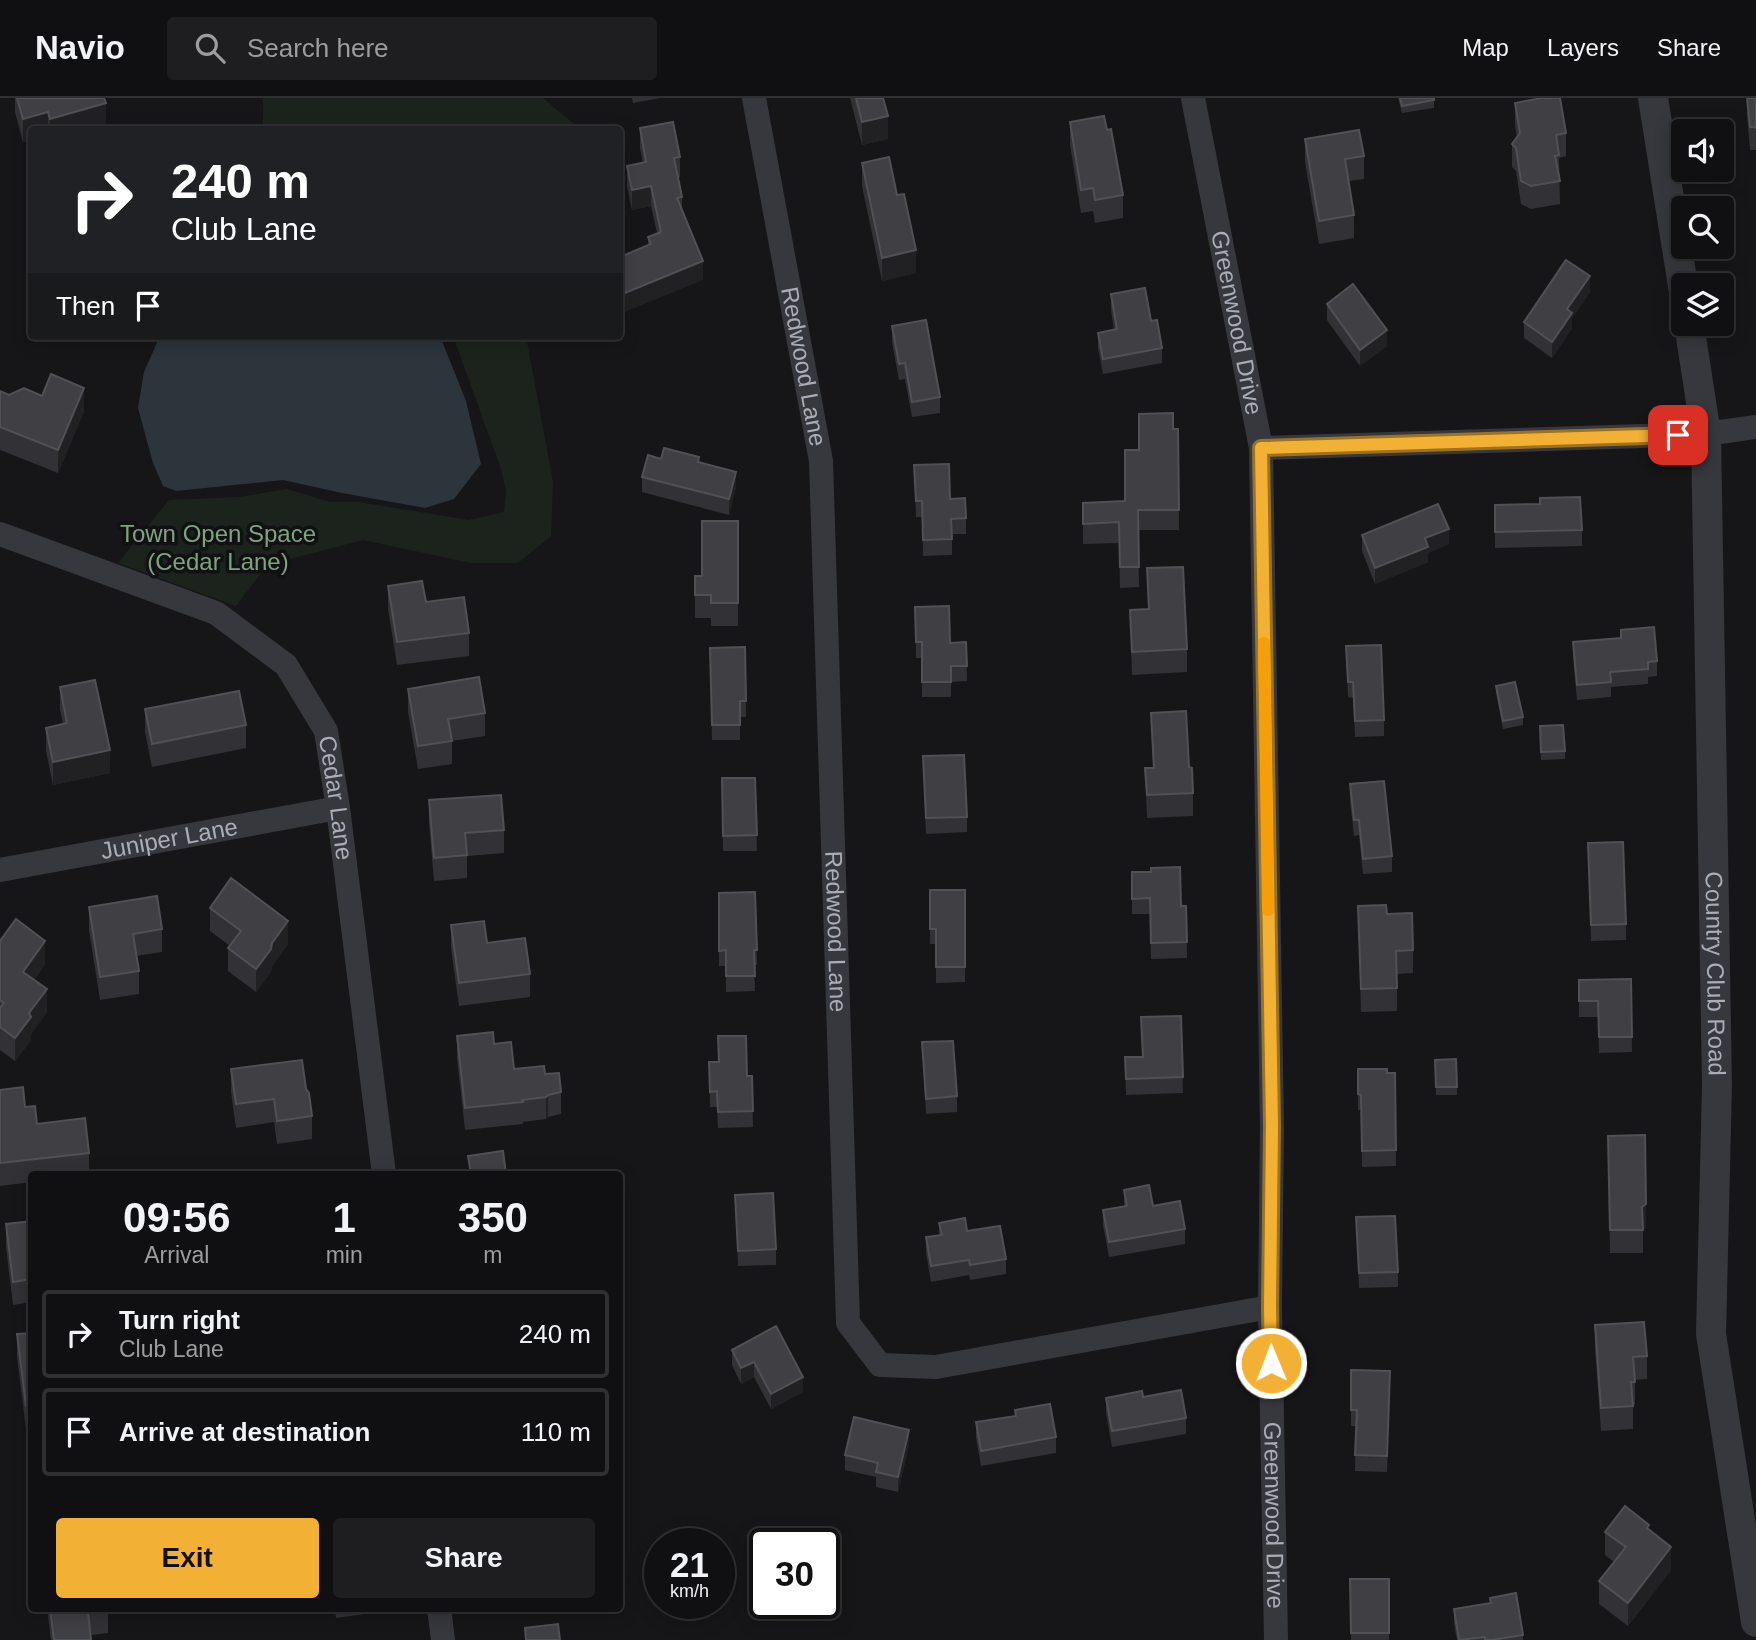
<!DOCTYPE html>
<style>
:root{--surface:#101012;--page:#1e1e20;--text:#f1f3f6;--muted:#9c9d9f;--line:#303032;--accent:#f2b134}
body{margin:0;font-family:Helvetica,sans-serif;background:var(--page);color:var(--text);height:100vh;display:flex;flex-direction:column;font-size:26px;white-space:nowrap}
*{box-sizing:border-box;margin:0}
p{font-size:23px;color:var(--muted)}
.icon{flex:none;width:38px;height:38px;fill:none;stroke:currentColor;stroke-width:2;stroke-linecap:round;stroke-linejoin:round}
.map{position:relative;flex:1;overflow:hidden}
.panel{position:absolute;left:28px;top:1073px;width:595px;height:441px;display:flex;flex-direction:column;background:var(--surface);border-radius:7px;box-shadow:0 4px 18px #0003,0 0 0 2px var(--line)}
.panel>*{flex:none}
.guide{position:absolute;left:28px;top:28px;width:595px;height:214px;border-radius:7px;box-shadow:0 4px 18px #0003,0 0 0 2px var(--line);background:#202124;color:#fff;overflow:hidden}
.fabs{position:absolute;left:1671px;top:21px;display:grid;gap:14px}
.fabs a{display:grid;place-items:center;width:63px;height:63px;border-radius:7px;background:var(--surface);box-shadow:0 4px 18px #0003,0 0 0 2px var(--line);font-size:35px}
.speed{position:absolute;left:644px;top:1430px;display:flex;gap:14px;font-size:35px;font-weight:700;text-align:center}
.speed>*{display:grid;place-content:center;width:91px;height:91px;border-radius:50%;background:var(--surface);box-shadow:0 4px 18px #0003,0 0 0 2px var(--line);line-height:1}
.speed small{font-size:18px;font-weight:400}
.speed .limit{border:4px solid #111;border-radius:10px;background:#fff;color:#111}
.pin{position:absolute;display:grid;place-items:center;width:60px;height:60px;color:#fff;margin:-30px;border-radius:14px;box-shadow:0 4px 10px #0006}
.me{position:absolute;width:77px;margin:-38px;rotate:359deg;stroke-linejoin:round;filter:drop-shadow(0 0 5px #0008)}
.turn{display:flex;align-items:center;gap:24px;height:147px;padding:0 28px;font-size:32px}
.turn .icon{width:91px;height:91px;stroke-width:2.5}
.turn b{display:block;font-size:49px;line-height:60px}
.then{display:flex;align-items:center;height:66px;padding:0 28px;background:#0003;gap:14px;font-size:26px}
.eta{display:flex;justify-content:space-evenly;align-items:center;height:119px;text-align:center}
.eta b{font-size:42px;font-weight:600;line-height:49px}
.button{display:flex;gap:14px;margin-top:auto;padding:14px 28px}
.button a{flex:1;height:80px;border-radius:7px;background:var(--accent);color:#111;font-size:28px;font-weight:600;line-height:80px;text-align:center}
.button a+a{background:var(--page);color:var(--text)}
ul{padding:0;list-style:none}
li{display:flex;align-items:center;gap:21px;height:88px;margin:0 14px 10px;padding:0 14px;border:4px solid var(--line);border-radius:7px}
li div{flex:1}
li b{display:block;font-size:26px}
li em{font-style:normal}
header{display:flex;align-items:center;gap:42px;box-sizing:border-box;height:98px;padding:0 35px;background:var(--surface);border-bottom:2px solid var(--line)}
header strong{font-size:33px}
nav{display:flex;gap:38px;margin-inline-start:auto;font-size:24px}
.search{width:490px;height:63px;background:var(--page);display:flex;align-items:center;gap:18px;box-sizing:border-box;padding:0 24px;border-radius:7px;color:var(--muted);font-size:26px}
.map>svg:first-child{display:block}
</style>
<header>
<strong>Navio</strong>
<div class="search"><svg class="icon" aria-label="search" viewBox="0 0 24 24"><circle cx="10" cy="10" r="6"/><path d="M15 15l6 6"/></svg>Search here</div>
<nav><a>Map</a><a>Layers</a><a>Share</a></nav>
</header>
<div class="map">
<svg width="1756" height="1542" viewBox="0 0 1756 1542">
<rect width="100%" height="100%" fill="#161618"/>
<g fill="#1c231d">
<polygon points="263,0 543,0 574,26 570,32 263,31"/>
<polygon points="453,238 526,238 553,384 551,438 518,465 471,465 363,442 267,467 236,508 118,465 169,402 239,399 287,391 330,404 358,404 469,422 504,414 506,392 500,368"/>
</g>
<polygon fill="#2c353c" points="160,238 440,238 466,303 481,366 454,401 425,410 342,395 283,382 176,393 163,388 153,365 138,310 144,274"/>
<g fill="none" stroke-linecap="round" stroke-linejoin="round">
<g stroke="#37383d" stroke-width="24">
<path id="s1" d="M754,0L821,363L848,1225L880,1267L936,1269L1270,1209"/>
<path id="s2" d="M1193,0L1261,350L1272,1028L1270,1209L1276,1542"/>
<polyline points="1261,350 1706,336 1756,329"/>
<path id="s3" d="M0,436L216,515L286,567L326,633L338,710L384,1076"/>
<path id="s4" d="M0,772L338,710"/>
<polyline points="439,1510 443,1542"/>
</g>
<g stroke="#37383d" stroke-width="30">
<polyline points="1653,0 1684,194"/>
<path id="s5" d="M1689,226L1706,336L1717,988L1711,1236L1756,1524"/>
</g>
</g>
<g fill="#323236">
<polygon points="15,0 104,0 106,28 92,32 32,32 32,42 23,44 15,14"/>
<polygon points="632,0 660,0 633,5"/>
<polygon points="850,0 885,0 883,0 888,41 862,47"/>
<polygon points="1398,0 1434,0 1434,10 1402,15"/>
<polygon points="1747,0 1756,0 1756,54 1756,52 1750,52 1747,17"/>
<polygon points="1515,5 1566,35 1566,58 1559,60 1560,106 1531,111 1521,106 1516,73 1512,69 1512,46 1517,39 1515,28"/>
<polygon points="1070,24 1107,32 1123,97 1123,120 1095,125 1093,113 1081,115 1070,47"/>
<polygon points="640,30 680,59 680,79 678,79 682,99 682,112 703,182 648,147 648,139 657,135 651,108 632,112 627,88 627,68 643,65 640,50"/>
<polygon points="1305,41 1364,58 1364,81 1348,83 1354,117 1354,140 1319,146 1305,64"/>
<polygon points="862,65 897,97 916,175 882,183 862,88"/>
<polygon points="1590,194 1572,220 1572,230 1552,260 1524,240 1524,224"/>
<polygon points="1111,196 1151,223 1162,250 1162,265 1103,276 1098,250 1098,235 1114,232 1111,212"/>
<polygon points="1327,206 1387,248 1360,268 1327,222"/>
<polygon points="892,228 940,299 940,315 912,319 905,281 899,282 892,244"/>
<polygon points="0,293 9,297 42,298 84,313 58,375 0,352"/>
<polygon points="1173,331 1178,331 1179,432 1138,432 1139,489 1120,490 1119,445 1083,446 1083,405 1125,403 1139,352"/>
<polygon points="661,361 699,364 736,389 729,417 642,394 642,379"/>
<polygon points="914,367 950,401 966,420 966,436 952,436 952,457 923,458 922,419 916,419"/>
<polygon points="1495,407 1582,432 1582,448 1495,450"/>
<polygon points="738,423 738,528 711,528 711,520 695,520 695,478 702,478"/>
<polygon points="1362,437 1449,446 1428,455 1428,464 1375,486 1362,453"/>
<polygon points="1147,470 1187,551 1187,574 1132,577 1130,512 1148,511"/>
<polygon points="388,488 426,504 469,535 469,558 397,567 388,511"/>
<polygon points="915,509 950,545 966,544 967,583 951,584 951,599 922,599 922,560 916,560"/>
<polygon points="1621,532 1657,563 1657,578 1648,579 1648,586 1611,589 1611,599 1577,602 1573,559 1573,544 1621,540"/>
<polygon points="1346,548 1384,622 1384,638 1355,639 1353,600 1348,599"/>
<polygon points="745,549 746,619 740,619 740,642 712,642 710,550"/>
<polygon points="1496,588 1523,619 1523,627 1503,631 1496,595"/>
<polygon points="60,589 110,675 53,687 46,653 46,630 63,626 60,612"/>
<polygon points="408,591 485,615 485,638 452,643 452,666 418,671 408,614"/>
<polygon points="145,611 246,627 246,650 152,669 145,634"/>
<polygon points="1151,615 1193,695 1193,718 1147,720 1145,670 1153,670"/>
<polygon points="1540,635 1565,653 1565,661 1541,662"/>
<polygon points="923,658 967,719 967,734 926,736"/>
<polygon points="755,680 757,753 723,753 722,696"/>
<polygon points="1350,686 1392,758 1392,774 1363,776 1359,737 1354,738 1350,702"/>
<polygon points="429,702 504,732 504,755 467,758 467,780 434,783 429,725"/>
<polygon points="1588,745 1626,826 1626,842 1591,843"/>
<polygon points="1132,774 1181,808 1186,808 1187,860 1151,861 1150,816 1132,816"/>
<polygon points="930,792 965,792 965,884 936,885 936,846 930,846"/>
<polygon points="755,794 757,867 754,867 755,893 726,894 726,868 719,868 719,795"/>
<polygon points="1358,808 1387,816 1413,852 1413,875 1397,876 1397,913 1361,914"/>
<polygon points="89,809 162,831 162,854 136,858 139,873 139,896 100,902 89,832"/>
<polygon points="210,810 288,846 272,868 271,874 256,894 228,873 228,850 230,848 210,833"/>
<polygon points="451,827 487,845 530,876 530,899 459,908 451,850"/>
<polygon points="0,843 45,866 34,882 47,914 31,936 31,942 15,963 0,952"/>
<polygon points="1631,881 1632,954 1599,955 1598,919 1579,919 1579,882"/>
<polygon points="1181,918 1183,995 1126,997 1125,959 1142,959"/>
<polygon points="457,938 494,946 514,971 545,976 561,994 561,1016 548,1019 546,1021 523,1024 523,1026 465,1032 457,960"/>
<polygon points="922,944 957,998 957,1014 926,1016"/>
<polygon points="1456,961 1457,997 1436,997 1435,962"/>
<polygon points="709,964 747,978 752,978 753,1029 718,1030 717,1009 710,1009"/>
<polygon points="231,971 306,991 312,1018 312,1041 277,1046 274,1024 236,1030 231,994"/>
<polygon points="1358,971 1387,975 1395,975 1396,1068 1362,1069 1361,1012 1358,1012"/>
<polygon points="0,992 37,1026 89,1055 89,1076 32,1076 32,1084 0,1088"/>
<polygon points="1608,1038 1646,1129 1643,1132 1643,1155 1610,1155"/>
<polygon points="1124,1092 1153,1108 1185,1131 1185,1146 1109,1159 1103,1127 1103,1112 1124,1108"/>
<polygon points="735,1097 776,1151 776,1167 738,1168"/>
<polygon points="1356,1119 1398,1174 1398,1189 1359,1190"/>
<polygon points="32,1123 32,1204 13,1207 6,1149 6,1126"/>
<polygon points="939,1125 967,1133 1006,1161 1006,1176 970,1182 969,1177 931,1184 926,1155 926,1139 939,1137"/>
<polygon points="1595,1227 1647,1258 1647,1281 1635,1282 1635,1307 1633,1307 1633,1331 1601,1333 1595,1250"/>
<polygon points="776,1228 803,1294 771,1311 754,1279 741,1286 732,1267 732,1252"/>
<polygon points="32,1235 32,1331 26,1331 17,1259 17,1236"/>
<polygon points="1351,1272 1390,1289 1387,1374 1355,1373 1356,1328 1351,1328"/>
<polygon points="1106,1300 1186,1320 1186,1336 1112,1349 1106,1315"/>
<polygon points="1015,1312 1056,1339 1056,1355 981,1368 976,1340 976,1324 1015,1318"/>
<polygon points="909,1347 898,1394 876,1389 876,1379 845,1372 845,1357"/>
<polygon points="1649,1432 1671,1472 1628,1528 1599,1506 1599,1483 1614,1464 1605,1457 1605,1434"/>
<polygon points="1350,1481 1389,1481 1389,1542 1351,1542"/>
<polygon points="1490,1500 1523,1537 1523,1542 1457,1542 1454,1526 1454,1511 1490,1505"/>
<polygon points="47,1510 108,1510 108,1535 91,1537 91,1542 51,1542"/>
<polygon points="335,1510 371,1510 371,1515 336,1520"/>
</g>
<g fill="#212124">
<polygon points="106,5 106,28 92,32 50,32 50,21"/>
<polygon points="48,14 48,32 32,32 32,42 23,44 23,21"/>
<polygon points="888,18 888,41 862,47 862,24"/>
<polygon points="651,88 651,108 632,112 632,92"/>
<polygon points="916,152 916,175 882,183 882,160"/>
<polygon points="703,163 703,182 620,216 620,197"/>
<polygon points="1590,178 1590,194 1572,220 1572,230 1552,260 1552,244 1567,211"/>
<polygon points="1387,232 1387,248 1360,268 1360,252"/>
<polygon points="84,290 84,313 58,375 58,352"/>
<polygon points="736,374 736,389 729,417 729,401"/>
<polygon points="1449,431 1449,446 1428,455 1428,464 1375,486 1375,470 1425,440"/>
<polygon points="110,652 110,675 53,687 53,664"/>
<polygon points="288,823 288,846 272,868 271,874 256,894 256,871 272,845"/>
<polygon points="45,843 45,866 23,897 23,874"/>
<polygon points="47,891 47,914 31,936 31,942 15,963 15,940 29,915"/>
<polygon points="548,997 548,1019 546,1021 546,999"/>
<polygon points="1646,1106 1646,1129 1642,1132 1642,1109"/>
<polygon points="754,1264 754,1279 741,1286 741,1270"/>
<polygon points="803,1279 803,1294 771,1311 771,1296"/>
<polygon points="909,1332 909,1347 898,1394 898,1379"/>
<polygon points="1671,1449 1671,1472 1628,1528 1628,1505"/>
</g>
<g fill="#3f3f44" stroke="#4f5156" stroke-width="2">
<polygon points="17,0 104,0 106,5 50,21 48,14 23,21"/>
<polygon points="856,0 883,0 888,18 862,24"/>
<polygon points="1400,0 1434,0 1434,2 1402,8"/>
<polygon points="1542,0 1560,0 1566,35 1556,37 1559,57 1555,58 1560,83 1531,88 1521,83 1516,50 1512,46 1520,35 1515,5"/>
<polygon points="1747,0 1756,0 1756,31 1756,29 1750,29"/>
<polygon points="1104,18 1107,32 1111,31 1123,97 1095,102 1093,90 1081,92 1070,24"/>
<polygon points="673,24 680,59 674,60 682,99 677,100 703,163 620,197 620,159 651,146 648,139 661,134 651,88 632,92 627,68 646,64 640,30"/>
<polygon points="1359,32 1364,58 1345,61 1354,117 1319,123 1305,41"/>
<polygon points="889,59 897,97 904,96 916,152 882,160 862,65"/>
<polygon points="1566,162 1590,178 1567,211 1572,215 1552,244 1524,224"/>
<polygon points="1353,186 1387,232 1360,252 1327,206"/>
<polygon points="1145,190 1151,223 1157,222 1162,250 1103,261 1098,235 1117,231 1111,196"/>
<polygon points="926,222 940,299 912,304 905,265 899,266 892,228"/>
<polygon points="51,276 84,290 58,352 0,329 0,293 9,297 24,290 42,298"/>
<polygon points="1173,315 1173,331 1178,331 1179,412 1138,412 1139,469 1120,469 1119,424 1083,426 1083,405 1125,403 1125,352 1139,352 1139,316"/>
<polygon points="664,350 699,359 698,364 736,374 729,401 642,379 648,357 661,361"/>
<polygon points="949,366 950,401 965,400 966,420 951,421 952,441 923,442 922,403 916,403 914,367"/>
<polygon points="1580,399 1582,432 1495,434 1495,407 1540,406 1540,400"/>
<polygon points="1438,406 1449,431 1425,440 1428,449 1375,470 1362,437"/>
<polygon points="702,423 738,423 738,505 711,505 711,497 695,497 695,478 702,478"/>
<polygon points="1183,469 1187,551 1132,554 1130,512 1149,511 1147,470"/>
<polygon points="422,483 426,504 464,499 469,535 397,544 388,488"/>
<polygon points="949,508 950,545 966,544 967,568 951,568 951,584 922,584 922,544 916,544 915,509"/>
<polygon points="1654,529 1657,563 1648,564 1648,571 1610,574 1611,584 1577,587 1573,544 1621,540 1621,532"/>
<polygon points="1381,547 1384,622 1355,623 1353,584 1348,584 1346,548"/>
<polygon points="745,549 746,603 740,603 740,627 712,627 710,550"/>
<polygon points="479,579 485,615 448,621 452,643 418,648 408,591"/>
<polygon points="95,582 110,652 53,664 46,630 67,625 60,589"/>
<polygon points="1515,584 1523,619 1503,623 1496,588"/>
<polygon points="239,593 246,627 152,646 145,611"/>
<polygon points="1186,613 1189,669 1192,670 1193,695 1147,697 1145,670 1154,670 1151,615"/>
<polygon points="1563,627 1565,653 1541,654 1540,628"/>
<polygon points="964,657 967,719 926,720 923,658"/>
<polygon points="722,680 755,680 757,737 723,738"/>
<polygon points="1384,683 1392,758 1363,761 1359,722 1354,722 1350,686"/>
<polygon points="501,697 504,732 465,735 467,757 434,760 429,702"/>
<polygon points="1623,744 1626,826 1591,827 1588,745"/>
<polygon points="1180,769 1181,808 1186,808 1187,844 1151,845 1150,800 1132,801 1132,774 1151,774 1151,770"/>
<polygon points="231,780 288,823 272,845 271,851 256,871 228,850 241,833 210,810"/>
<polygon points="930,792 965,792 965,869 936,869 936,831 930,831"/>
<polygon points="755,794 757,852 754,852 755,878 726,878 726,852 719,853 719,795"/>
<polygon points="157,798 162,831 133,836 139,873 100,879 89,809"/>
<polygon points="1386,807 1387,816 1412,815 1413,852 1396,853 1397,890 1361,891 1358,808"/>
<polygon points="16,821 45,843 23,874 47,891 29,915 31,919 15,940 0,929 0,910 4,905 0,902 0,843"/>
<polygon points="484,823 487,845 525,840 530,876 459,885 451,827"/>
<polygon points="1631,881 1632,939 1599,939 1598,903 1579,903 1579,882"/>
<polygon points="1181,918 1183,979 1126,981 1125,959 1143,959 1141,919"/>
<polygon points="493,934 494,946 511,944 514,971 544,968 545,976 559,975 561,994 548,997 546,999 522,1002 523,1004 465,1010 457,938"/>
<polygon points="718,938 746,938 747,978 752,978 753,1013 718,1014 717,993 710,994 709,964 719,964"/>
<polygon points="953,943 957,998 926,1001 922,944"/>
<polygon points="1456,961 1457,989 1436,989 1435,962"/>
<polygon points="302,962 306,991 309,995 312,1018 277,1023 274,1001 236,1006 231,971"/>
<polygon points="1358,971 1387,971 1387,975 1395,975 1396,1052 1362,1053 1361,997 1358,996"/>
<polygon points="23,989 25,1009 35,1008 37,1026 85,1020 89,1055 0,1065 0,992"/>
<polygon points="1645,1037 1646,1106 1642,1109 1643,1132 1610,1132 1608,1038"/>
<polygon points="503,1053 506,1076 471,1076 468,1058"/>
<polygon points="1149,1087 1153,1108 1180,1103 1185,1131 1109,1144 1103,1112 1127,1108 1124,1092"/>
<polygon points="773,1095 776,1151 738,1153 735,1097"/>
<polygon points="1395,1118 1398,1174 1359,1175 1356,1119"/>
<polygon points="965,1120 967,1133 1000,1128 1006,1161 970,1167 969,1162 931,1168 926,1139 942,1137 939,1125"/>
<polygon points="32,1123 32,1181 13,1184 6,1126"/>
<polygon points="1644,1224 1647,1258 1633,1259 1635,1284 1631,1284 1633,1308 1601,1310 1595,1227"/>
<polygon points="776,1228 803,1279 771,1296 754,1264 741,1270 732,1252"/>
<polygon points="32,1235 32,1308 26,1308 17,1236"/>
<polygon points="1351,1272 1390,1273 1387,1358 1355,1357 1357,1312 1351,1312"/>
<polygon points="1181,1292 1186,1320 1112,1333 1106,1300 1142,1293 1143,1299"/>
<polygon points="1050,1306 1056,1339 981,1353 976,1324 1016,1318 1015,1312"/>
<polygon points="854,1319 909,1332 898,1379 876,1374 878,1365 845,1357"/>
<polygon points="1625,1408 1649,1427 1647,1430 1671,1449 1628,1505 1599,1483 1626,1449 1605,1434"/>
<polygon points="1350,1481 1389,1481 1389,1535 1351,1535"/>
<polygon points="1516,1495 1523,1537 1492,1542 1485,1542 1485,1539 1459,1542 1454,1511 1491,1505 1490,1500"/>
<polygon points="50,1510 108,1510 108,1512 88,1514 91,1542 54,1542"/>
<polygon points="558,1526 560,1542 526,1542 525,1530"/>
</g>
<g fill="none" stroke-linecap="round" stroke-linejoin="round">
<g stroke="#9d7322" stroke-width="18">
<polyline id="route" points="1271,1265 1270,1209 1272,1028 1261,350 1678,337"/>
</g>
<use href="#route" stroke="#f2b134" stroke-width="12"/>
<polyline stroke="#f59e0b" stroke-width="12" points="1264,545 1268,812"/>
</g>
<g text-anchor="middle" stroke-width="7" stroke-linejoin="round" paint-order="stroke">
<g font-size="24" fill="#a8adb8" stroke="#111113">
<text dy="8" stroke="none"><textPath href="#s2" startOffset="229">Greenwood Drive</textPath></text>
<text dy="8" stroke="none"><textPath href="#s1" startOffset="273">Redwood Lane</textPath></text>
<text dy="8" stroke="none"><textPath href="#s3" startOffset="462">Cedar Lane</textPath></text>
<text dy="8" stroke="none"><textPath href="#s4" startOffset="172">Juniper Lane</textPath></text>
<text dy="8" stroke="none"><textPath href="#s1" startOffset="840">Redwood Lane</textPath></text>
<text dy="8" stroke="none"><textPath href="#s5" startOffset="651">Country Club Road</textPath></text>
<text dy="8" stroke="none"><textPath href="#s2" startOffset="1424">Greenwood Drive</textPath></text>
</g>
<g font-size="24" fill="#7fa381" stroke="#111113">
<text x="218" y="444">Town Open Space<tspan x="218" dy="28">(Cedar Lane)</tspan></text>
</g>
</g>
</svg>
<div class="fabs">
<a><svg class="icon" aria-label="sound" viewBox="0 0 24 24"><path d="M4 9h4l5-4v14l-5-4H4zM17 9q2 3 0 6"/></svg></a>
<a><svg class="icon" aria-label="search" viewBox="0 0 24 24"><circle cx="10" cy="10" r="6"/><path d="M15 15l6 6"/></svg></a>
<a><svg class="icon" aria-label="layers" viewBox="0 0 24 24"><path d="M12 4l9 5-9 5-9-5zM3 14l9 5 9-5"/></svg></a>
</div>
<div class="speed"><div>21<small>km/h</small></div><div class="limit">30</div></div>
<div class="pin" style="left:1678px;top:337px;background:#d93025"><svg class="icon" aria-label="arrive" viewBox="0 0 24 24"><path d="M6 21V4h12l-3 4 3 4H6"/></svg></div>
<svg class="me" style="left:1271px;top:1265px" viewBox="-20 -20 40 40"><circle r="17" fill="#f2b134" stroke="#fff" stroke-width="3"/><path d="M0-11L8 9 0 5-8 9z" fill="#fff"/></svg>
<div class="guide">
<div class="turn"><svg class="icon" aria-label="right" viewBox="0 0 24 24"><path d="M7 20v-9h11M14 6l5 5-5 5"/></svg><div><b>240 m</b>Club Lane</div></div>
<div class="then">Then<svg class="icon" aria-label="arrive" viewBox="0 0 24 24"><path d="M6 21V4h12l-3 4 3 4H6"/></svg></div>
</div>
<section class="panel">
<div class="eta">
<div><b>09:56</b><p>Arrival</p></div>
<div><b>1</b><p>min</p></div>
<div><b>350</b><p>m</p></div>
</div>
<ul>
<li><svg class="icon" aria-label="right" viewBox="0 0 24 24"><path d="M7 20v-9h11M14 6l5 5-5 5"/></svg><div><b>Turn right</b><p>Club Lane</p></div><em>240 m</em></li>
<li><svg class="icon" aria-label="arrive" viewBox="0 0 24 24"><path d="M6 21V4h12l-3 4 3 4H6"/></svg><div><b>Arrive at destination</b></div><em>110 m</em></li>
</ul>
<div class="button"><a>Exit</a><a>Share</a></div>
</section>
</div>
